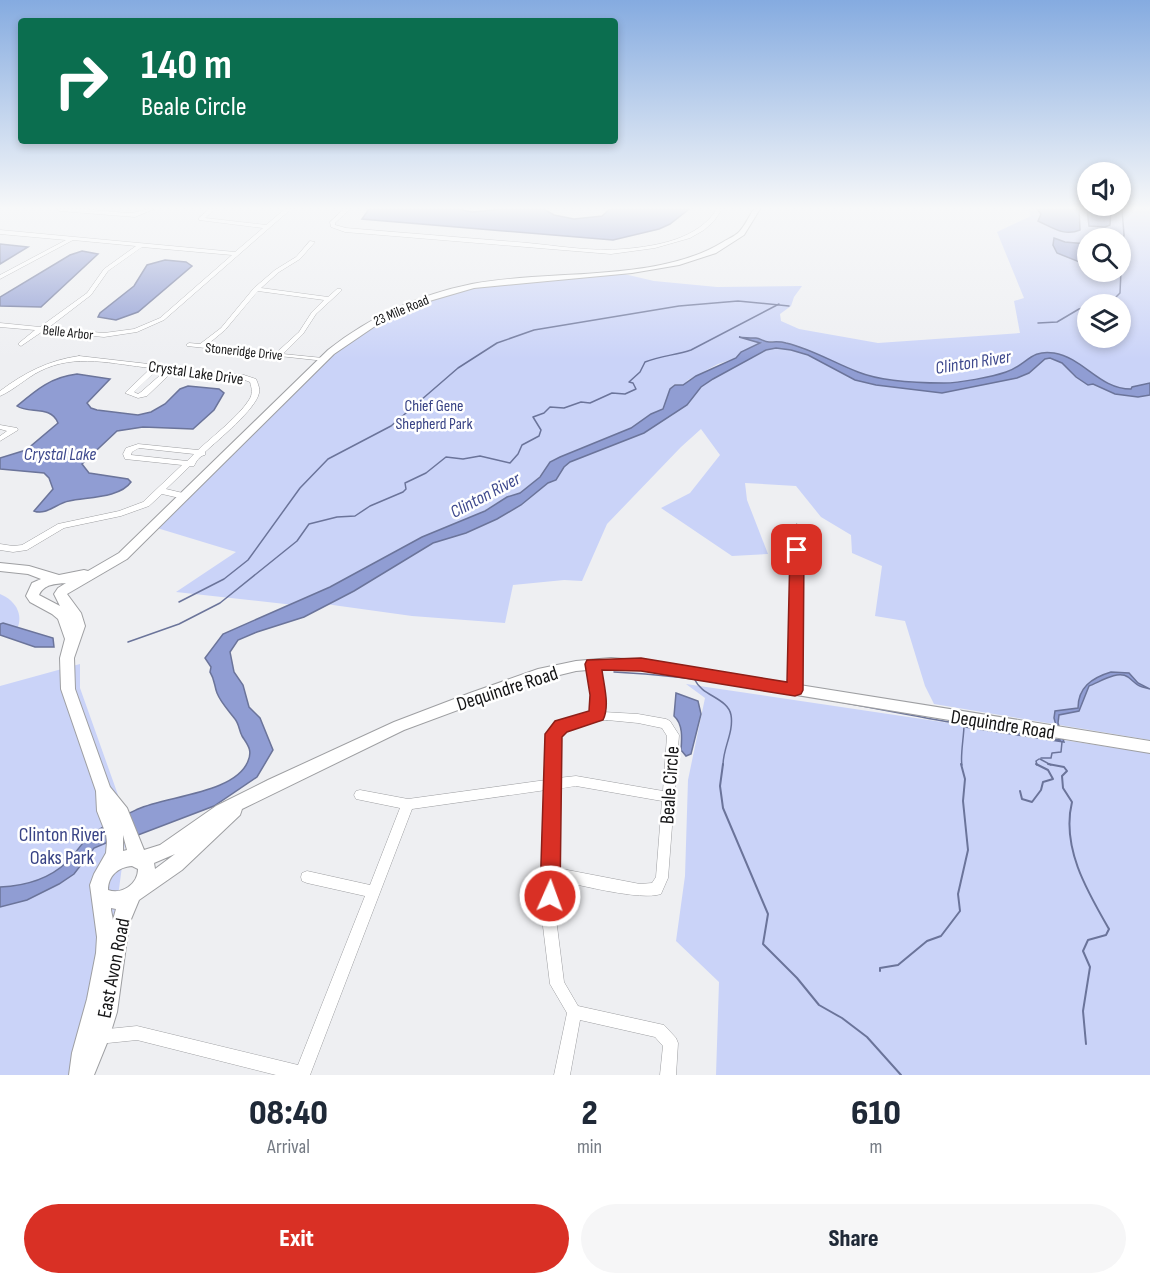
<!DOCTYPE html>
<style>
:root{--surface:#fff;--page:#f6f6f7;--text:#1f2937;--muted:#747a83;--accent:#d93025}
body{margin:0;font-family:"Sofia Sans Condensed",sans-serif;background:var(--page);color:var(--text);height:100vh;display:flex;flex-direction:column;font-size:22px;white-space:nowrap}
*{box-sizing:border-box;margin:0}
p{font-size:20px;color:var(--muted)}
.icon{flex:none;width:33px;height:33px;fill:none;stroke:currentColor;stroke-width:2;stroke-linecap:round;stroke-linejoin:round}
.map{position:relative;height:1075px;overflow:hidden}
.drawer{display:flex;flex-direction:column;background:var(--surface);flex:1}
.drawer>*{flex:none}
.top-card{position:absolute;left:18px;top:18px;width:600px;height:126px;border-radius:6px;box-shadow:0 3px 9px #0003;background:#0b6e4f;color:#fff;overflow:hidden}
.controls{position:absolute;left:1077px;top:162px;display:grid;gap:12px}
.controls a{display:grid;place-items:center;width:54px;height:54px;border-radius:50%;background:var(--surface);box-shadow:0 3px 9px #0003;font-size:30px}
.pin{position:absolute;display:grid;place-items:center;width:51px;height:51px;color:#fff;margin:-26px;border-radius:12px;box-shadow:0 3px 9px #0006}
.me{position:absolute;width:66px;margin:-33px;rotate:2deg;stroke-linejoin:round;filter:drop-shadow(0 0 4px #0008)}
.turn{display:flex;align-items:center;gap:21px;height:126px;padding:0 24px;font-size:27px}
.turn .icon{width:78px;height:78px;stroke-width:2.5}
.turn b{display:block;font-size:42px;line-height:51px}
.eta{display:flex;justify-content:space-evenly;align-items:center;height:102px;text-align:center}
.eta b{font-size:36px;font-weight:800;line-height:42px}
.cta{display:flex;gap:12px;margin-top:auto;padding:12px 24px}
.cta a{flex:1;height:69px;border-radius:36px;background:var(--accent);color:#fff;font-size:24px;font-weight:800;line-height:69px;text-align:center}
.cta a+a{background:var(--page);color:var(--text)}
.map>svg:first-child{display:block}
</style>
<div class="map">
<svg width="1150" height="1075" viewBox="0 0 1150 1075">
<rect width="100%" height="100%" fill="#eeeff2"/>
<g fill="#cad3f8" fill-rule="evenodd">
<path d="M1028,209H1150V740L934,704L925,686L905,621L875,616L882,566L852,553L851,535L821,517L796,486L745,483L747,500L768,554L732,556L661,508L690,493L720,455L701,429L681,447L607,524L582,581L564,580L513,585L505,623L412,616L311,602L537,486L559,465L662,417L700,379L758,350L785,343L771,341L745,350L736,358L718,364L688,380L684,385L675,384L670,389L663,409L658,413L651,414L631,428L560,457L550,463L535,482L518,494L507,497L477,515L422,537L361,572L294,605L176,592L236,552L157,528L332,352L400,310L478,286L624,274L654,281L717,287L802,286L794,297L791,306L780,314L781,321L799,329L878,343L1020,333L1014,301L1024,298L997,232L1031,216ZM1088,238H1120V272H1088ZM1088,304H1120V338H1088Z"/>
<path d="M0,594C17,601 25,617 15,633L0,629Z"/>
<polygon points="80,664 80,688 118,795 125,844 106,986 73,1075 0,1075 0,686"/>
<polygon points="686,684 1150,753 1150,1075 716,1075 719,982 676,941 685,876 688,780 705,698"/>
</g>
<g fill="#909dd3" stroke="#6b749a" stroke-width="1.5">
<polygon points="369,209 458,209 472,212 505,209 544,209 554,215 574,219 602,216 610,209 689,209 670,224 659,229 613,240 362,219"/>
<path d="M1037,209H1079L1080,230C1064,237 1052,227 1038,221L1041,214Z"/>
<polygon points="1087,209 1111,209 1110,225 1105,227 1089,226"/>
<polygon points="1054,238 1065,242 1087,244 1087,265 1057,253 1053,245"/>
<polygon points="0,244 28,247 0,264"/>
<polygon points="82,251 98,254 41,307 0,306 0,297 70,255"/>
<polygon points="165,260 186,262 192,266 138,312 116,320 98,317 100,313 134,286 147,265"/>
<path d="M739,337C745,338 750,338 756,338C760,338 764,342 769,342C774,342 780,341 786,343C812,349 834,363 858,372C883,382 917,383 944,383C959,383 992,377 1006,372C1026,366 1030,349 1054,353C1084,358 1099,389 1131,389L1132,387L1150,383V395L1138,397L1115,394L1093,384L1088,385L1076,377L1062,363L1050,358L1045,359L1029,373L1017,378L942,393L876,385L855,380L808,355L791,350L776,348L766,350L713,379L701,387L687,405L644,433L570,462L564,467L556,480L548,483L521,505L497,519L466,533L433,543L354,591L304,617L257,632L238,640L230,652L234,672L243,685L249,707L260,718L273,750L257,777L214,806L138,835L113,840L94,848L74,874L59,884L27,900L0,907V887C24,886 49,879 67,862C75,855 79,846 87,839C101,826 121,817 138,809C167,796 236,793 248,761C253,750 247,744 242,736C239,730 239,724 235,719C229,711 221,703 217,693C214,685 215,680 210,672L211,667L205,658L223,634L330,587L422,537L485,511L507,497L520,493L540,477L550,462L560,457L631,428L651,414L663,409L670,389L675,385H683L696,376L736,358L741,352L760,343Z"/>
<path d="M77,374L110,379L87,403L91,408L97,410L138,415L151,412L165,404L180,389L188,386L219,389L224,393L214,410L193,429L143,427L117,431L82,464L89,473L128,479L131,482C120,498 87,497 69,501C57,503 46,516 34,511L53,489L49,478L44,473L0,469V458L26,450L58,423C51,405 29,414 17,406C36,390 51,377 77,374Z"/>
<polygon points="3,623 53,638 54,647 35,647 0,635 0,624"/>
<path d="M1111,672L1129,673L1138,683L1150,689C1136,686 1138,685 1128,677C1117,670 1100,682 1089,686L1079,711L1059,715L1058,723L1064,742L965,727L959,724L1060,740L1054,718L1055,711L1078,708C1078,688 1091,678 1111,672Z"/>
<path d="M676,693L698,701L701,714L691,754L686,756L681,750C682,738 683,724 674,716Z"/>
</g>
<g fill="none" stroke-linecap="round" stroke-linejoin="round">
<g stroke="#6b749a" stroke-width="1.5">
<polyline points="1122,209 1124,235 1122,245"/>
<polyline points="1114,299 1120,293 1122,247"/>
<polyline points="1101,304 1108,303"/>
<polyline points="1038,323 1057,322 1079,309 1088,307"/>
<polyline points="179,602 224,579 248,560 300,488 328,459 391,426 458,368 497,343 534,330 679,306 738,301 789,306"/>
<path d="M128,642L179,624L220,603L297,541L309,524L337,517L355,516L370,506L403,492L406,489L405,483L426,473L446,457L463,459L480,456L510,463L518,454L522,445L539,436L541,430L533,417L544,413L550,407L564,408L581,402L590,403L612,393L625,394L636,389L633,383L629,382L640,372L645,362C660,356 676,355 691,350L779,304"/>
<path d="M614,672C730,678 846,704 960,724"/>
<path d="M695,680C702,696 728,698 731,715C734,732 723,748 723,765"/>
<polyline points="1041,758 1051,758 1052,753 1061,752 1062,742"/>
<polyline points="1040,759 1051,765"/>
<path d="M962,765C960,757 964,736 964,725"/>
<polyline points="1037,765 1036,761 1039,759"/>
</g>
<g stroke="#6b749a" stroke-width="2">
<polyline points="723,764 720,786 723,808 768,914 763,944 797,978 819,1005 842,1018 867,1037 901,1075"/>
<path d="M1048,764L1064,767L1067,771L1062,776L1063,788L1072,802C1061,847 1087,891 1109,929L1106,935L1088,940L1083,951L1090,967L1083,1011L1086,1044"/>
<polyline points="1020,791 1022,799 1032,802 1041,790 1043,782 1053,779 1048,770 1036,764"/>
<polyline points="880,971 880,968 898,965 927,941 941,936 960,911 958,894 968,850 963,801 965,779 961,764"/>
</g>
<g stroke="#9e9fa2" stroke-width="1">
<g id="minor">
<path d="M57,209C81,207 106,212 130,213C139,213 145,208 154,209L135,217L60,211Z"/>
<path d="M209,209H215L205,218L266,225L285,209H291L164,320L137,332L104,337L43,331L21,346L19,345V343L35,330L0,327V323L40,327L87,293L104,269L136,246L73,240L0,279V275L66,240L0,234V230L235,252L263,228L199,220V218ZM142,247L232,255L160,318L134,329L104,333L48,328L91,295L108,271Z"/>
<path d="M344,209H350L335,223V225L346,228C407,233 467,238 528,243C559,246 594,252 624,249C658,246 698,239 717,209H722L714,221L704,230L690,238L655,248L611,254L345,232L331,227L330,222Z"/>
<path d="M310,241L315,242L300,259L279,272L261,288L328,297L337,289H341V291L316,314L303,334L283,354L323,358L325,359V361L187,346L186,345L189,343L200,344L221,328L254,288L275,270L296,257ZM258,291L324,300L312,312L299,332L276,353L207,345L225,330Z"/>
<path d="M79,356L244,375L256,379C258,384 260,388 259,393C256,409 218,440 205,452V455C199,456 196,462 194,466H190L166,489L187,494L188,496L187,498L184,499L162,494L149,506L121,516L64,528L27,550L13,552L0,550V544L13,546L22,545L58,524L119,511L143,502L182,465L125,459L123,454L126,448L138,444L198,450C212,437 239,416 249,400C253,394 252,389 250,382L242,379L173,371L147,396L138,398L125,393L151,368C112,364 76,353 40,371C26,378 14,390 0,396V391C24,373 49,360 79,356ZM158,369L166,370L141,392L138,394L134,392ZM139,448L194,454L187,461L131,455L132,452Z"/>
<polygon points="0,425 17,428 18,430 0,441 0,436 7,431 0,429"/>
<polygon points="797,524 801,527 800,690 799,693 795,694 791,693 790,690 793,527"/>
<path d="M593,660L597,661L598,664L603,695V712L638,714L666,719L670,721L679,735L668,878L661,894C641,901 580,885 556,880V918L564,982L578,1006L664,1025L676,1038L678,1043L676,1075H660L663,1046L655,1037L580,1020L570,1075H554L567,1013L550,984L542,918L546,790L412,809L310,1075H276L137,1040L98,1044L93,1042L91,1037L93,1032L98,1030L137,1026L298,1065L365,896L307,883L302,881L301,877L302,873L307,871L370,885L400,808L356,799L354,795L356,791L360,790L408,799L546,780L547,734C557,720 576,716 592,712L593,695L588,664L589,661ZM607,720L638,723L662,728L667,736L663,791L576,776L558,778L559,736C574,725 588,722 607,720ZM576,786L662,801L656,877L652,883L640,884L557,868L558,789Z"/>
</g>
</g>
<g stroke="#9e9fa2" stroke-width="2">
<path id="major" d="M754,209H760L744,235L716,253L679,265L632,273L474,288L419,304L384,320L334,354L127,559L67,594L81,613L85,626L74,658L75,689L110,787L127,808L144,850L160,845L216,806L268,780L394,722L470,693L538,669L576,661L611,658L650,661L1150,741V753L650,671L611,668L576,671L539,680L404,730L242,809L240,815L182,870L139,900L129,924L117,1012L109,1038L94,1075H69L72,1053L87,999L96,953L97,937L90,885L94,874L106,853L107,842L106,834L97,811L96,791L61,689L60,658L65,639L58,619L52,614L30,602L26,596L32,583L41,579L28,574L0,571V563L29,566L59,575L84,570L88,571L119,553L328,350C371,316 418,295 472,284C548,269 657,283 723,242C728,239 735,236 739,232C745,226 749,216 754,209ZM66,583L58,588L54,594L60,606L39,595C44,584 55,584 66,583ZM123,835L127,850L123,851ZM175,854L155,869L154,863ZM132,866L138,869C138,884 122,895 108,890C108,876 118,867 132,866ZM111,908L116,909L113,920L111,910Z"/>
</g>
<use href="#minor" fill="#fff" fill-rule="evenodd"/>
<use href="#major" fill="#fff" fill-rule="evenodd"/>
</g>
<linearGradient id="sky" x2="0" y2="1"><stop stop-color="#85abe0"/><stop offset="0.58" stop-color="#f7f8f9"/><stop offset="1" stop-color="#f7f8f9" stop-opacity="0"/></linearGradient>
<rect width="1150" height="359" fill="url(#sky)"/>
<path fill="#d93025" stroke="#8d1f18" stroke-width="1.5" d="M797,545L804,550L803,690L801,694L795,696L641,671L602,670C604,686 610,706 603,720L567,732L562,737L560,896L557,903L550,906L543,903L540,896L545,734L555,721L589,711L590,695L585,664L587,660L641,658L787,682L790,550Z"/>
<g text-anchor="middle" stroke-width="5" stroke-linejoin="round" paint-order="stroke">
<g font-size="14" fill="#151516" stroke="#fff">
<text transform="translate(401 310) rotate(-23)" y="5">23 Mile Road</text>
<text transform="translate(68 332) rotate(6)" y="5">Belle Arbor</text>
<text transform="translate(244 351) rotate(6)" y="5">Stoneridge Drive</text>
</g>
<g font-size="16" fill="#151516" stroke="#fff">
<text transform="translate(196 372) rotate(8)" y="6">Crystal Lake Drive</text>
</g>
<g font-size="16" fill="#384385" stroke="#fff">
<text x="434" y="411">Chief Gene<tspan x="434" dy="18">Shepherd Park</tspan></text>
</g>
<g font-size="18" font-style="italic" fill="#3e498d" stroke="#fff">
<text transform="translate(973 362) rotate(-9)" y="6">Clinton River</text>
<text x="60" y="460">Crystal Lake</text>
<text transform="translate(485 495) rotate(-28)" y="6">Clinton River</text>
</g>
<g font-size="20" fill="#151516" stroke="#fff">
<text transform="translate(507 688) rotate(-18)" y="7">Dequindre Road</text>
<text transform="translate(1003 724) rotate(9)" y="7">Dequindre Road</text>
<text transform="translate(669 785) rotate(-86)" y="7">Beale Circle</text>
<text transform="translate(113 968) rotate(-79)" y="7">East Avon Road</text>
</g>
<g font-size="20" fill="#384385" stroke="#fff">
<text x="62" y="841">Clinton River<tspan x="62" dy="23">Oaks Park</tspan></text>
</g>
</g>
</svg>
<div class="controls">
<a><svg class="icon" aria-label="sound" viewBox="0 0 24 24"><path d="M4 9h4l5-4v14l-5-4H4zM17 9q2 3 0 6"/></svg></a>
<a><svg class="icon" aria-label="search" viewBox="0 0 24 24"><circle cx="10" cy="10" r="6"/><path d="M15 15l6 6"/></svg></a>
<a><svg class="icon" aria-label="layers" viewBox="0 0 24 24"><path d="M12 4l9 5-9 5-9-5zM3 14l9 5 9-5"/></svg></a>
</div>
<div class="pin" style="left:797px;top:550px;background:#d93025"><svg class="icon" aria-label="arrive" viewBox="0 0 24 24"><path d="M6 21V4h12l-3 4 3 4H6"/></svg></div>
<svg class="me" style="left:550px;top:896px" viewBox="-20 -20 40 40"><circle r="17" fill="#d93025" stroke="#fff" stroke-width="3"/><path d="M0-11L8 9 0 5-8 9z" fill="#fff"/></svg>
<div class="top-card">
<div class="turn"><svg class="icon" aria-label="right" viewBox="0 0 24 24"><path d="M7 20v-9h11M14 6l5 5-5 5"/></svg><div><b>140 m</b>Beale Circle</div></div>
</div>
</div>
<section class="drawer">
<div class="eta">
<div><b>08:40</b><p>Arrival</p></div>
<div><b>2</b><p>min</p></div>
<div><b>610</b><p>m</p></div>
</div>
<div class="cta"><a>Exit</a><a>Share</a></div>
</section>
